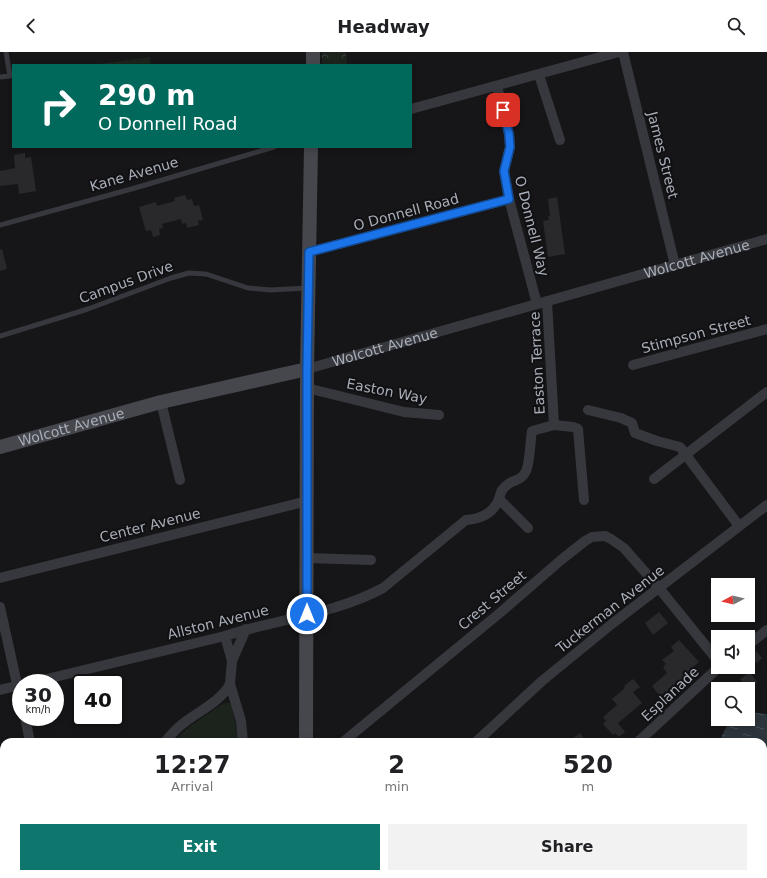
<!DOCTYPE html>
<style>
:root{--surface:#fff;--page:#f2f2f2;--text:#202124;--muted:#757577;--accent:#0f766e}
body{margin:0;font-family:"DejaVu Sans",sans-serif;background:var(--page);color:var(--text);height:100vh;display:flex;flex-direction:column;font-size:15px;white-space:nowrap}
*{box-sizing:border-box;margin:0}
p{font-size:13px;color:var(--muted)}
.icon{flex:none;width:22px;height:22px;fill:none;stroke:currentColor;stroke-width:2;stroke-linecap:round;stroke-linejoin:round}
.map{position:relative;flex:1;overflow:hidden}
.side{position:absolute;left:0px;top:686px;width:767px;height:140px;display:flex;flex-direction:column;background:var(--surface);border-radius:12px 12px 0 0;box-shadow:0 2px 6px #0003}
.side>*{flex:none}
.banner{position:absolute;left:12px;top:12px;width:400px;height:84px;border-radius:0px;box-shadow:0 2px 6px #0003;background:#00695c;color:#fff;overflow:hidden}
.needle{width:26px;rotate:263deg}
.controls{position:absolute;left:711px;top:526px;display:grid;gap:8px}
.controls a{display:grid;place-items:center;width:44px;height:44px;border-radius:0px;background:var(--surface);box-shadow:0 2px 6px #0003;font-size:20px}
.speed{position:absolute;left:12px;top:622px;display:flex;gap:8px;font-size:20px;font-weight:700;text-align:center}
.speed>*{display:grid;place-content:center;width:52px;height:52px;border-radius:50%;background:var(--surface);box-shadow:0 2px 6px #0003;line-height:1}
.speed small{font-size:10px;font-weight:400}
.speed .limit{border:2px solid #111;border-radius:6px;background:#fff;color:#111}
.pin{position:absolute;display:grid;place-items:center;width:34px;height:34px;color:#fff;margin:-17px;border-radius:8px;box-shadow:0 2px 6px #0006}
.me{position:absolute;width:44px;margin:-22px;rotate:0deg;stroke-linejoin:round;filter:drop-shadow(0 0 3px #0008)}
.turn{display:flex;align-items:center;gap:14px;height:84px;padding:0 20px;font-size:18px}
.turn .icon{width:52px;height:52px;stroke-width:2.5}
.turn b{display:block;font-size:28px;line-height:34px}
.eta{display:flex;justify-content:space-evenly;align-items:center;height:68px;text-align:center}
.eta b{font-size:24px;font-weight:700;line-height:28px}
.primary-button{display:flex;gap:8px;margin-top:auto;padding:8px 20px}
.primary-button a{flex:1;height:46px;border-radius:0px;background:var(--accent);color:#fff;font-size:16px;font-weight:700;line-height:46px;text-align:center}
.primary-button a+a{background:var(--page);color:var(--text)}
header{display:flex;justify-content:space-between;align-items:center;height:52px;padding:0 20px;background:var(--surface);font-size:18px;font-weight:700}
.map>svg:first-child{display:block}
</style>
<header><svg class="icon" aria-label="back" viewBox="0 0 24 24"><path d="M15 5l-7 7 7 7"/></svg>Headway<svg class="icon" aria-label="search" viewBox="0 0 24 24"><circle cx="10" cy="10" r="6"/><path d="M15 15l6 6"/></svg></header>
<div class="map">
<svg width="767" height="826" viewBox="0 0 767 826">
<defs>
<pattern id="forest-crowns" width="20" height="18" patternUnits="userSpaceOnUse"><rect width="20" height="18" fill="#1c231d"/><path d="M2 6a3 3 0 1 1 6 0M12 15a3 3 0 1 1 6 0" fill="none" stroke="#3a403c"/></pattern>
<pattern id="water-ripples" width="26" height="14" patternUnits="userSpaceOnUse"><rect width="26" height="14" fill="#2c353c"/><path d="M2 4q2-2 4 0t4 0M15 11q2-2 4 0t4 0" fill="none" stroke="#485056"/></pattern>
</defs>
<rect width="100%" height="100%" fill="#161618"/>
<polygon fill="url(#forest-crowns)" points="322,0 346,0 347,13 322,13"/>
<g fill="#1c231d">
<polygon points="150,5 151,13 92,13"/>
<polygon points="224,651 229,651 232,655 239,690 173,690 189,675"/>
</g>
<polygon fill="url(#water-ripples)" points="748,660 767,662 767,826 581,826 587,822 763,822 763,690 719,690 730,667 748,667"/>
<g fill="#29292c">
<polygon points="25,101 25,106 31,105 36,139 19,142 18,132 0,134 0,119 15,116 14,103"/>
<polygon points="185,143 187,148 192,147 194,154 199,153 203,168 198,169 199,173 187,176 186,171 182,172 181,167 162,172 163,176 159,177 160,183 153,185 151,178 146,179 139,155 156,150 157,154 175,149 174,146"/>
<polygon points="557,145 565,202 548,205 543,169 549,168 548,164 550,164 548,147"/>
<polygon points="2,197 7,217 0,219 0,198"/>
<polygon points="659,560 668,571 653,583 645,571"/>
<polygon points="679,588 699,610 685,622 688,626 681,632 680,631 668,641 666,639 660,644 652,634 667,621 663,615 666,612 662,608 674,599 671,595"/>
<polygon points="756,599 762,606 757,611 750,604"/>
<polygon points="750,620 757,630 748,637 740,627"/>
<polygon points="633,627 640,635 633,640 642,651 618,671 625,680 619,685 615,681 613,683 603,672 606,669 603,665 617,653 612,647 625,636 624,634"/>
<polygon points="580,681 587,690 568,690"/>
</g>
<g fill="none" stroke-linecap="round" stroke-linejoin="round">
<g stroke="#37383d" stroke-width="5">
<polyline points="0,25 10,24 6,0"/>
<polyline points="0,173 135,136 274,95"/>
<polyline points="0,284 88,257 171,226 189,221 206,222 248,236 270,238 308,236"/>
<polyline points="268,826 269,822"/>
</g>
<g stroke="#37383d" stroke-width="10">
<polyline points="623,0 675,213"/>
<polyline points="539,23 560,88"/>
<polyline points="497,34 509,82 510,95 504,119 509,147 537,252"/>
<polyline points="411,57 619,0"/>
<polyline points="309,200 509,147"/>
<polyline points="547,249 554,373"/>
<polyline points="633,313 767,277"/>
<path id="s1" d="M307,317L767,187"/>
<polyline points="307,336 404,360 439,363"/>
<polyline points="161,350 180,428"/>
<polyline points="588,358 621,366 632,371 635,381 657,389 680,395 739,474"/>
<polyline points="654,427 767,340"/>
<polyline points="499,447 528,476"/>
<polyline points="307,506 371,508"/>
<polyline points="0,526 307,449"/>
<polyline points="0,555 21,650"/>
<polyline points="225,584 232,609"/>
<polyline points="748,593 767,578"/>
<path d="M30,631L225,584C277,567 335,562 383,536L466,468C480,467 492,462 498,449C501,442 500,438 507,433C513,427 521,430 526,419C530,411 530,390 532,379L554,373L573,375L578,377L584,448"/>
<polyline points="0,638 21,633"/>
<polyline points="25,665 30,690"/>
<path d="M165,690C170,684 174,679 180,674C195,661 221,650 230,632"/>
<polyline points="243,690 241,669 230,632 232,609 246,577"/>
<polyline points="343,690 501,560 561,508 585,489 592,485 605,484 611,487 624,496 659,536 718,609"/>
<polyline points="476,690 542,629 613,571 767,453"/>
<polyline points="638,690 719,615"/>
<polyline points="0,759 4,758"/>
<polyline points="62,822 63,826"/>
<polyline points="220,826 236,822"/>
<polyline points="354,826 357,822"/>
<polyline points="485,826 489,822"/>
</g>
<g stroke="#45474d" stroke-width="14">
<polyline points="313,13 313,0"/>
<path id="s2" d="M0,395L161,350L307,317"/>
<polyline points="306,690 307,317 311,95"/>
<polyline points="304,822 304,826"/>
</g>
</g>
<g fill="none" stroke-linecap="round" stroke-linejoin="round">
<g stroke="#114b97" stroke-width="10">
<polyline id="route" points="307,562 307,317 309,200 509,147 504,119 510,95 509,82 503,58"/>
</g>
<use href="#route" stroke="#1a73e8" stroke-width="7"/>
</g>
<g text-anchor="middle" stroke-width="4" stroke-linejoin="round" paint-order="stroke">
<g font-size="14" fill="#a8adb8" stroke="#111113">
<text transform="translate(663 103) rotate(76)" y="5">James Street</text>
<text transform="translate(134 122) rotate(-16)" y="5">Kane Avenue</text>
<text transform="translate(406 160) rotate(-15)" y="5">O Donnell Road</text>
<text transform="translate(532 174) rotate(76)" y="5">O Donnell Way</text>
<text dy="5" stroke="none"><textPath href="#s1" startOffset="405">Wolcott Avenue</textPath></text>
<text transform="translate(126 230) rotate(-20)" y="5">Campus Drive</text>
<text transform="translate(696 282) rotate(-15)" y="5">Stimpson Street</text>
<text dy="5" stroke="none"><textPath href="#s1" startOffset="81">Wolcott Avenue</textPath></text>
<text transform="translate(537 311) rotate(-93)" y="5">Easton Terrace</text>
<text transform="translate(387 339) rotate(11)" y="5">Easton Way</text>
<text dy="5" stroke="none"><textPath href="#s2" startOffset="74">Wolcott Avenue</textPath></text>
<text transform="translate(150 473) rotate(-14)" y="5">Center Avenue</text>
<text transform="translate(492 548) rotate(-40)" y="5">Crest Street</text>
<text transform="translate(610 557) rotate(-38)" y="5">Tuckerman Avenue</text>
<text transform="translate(218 570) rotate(-14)" y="5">Allston Avenue</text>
<text transform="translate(670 642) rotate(-43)" y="5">Esplanade</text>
</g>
</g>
</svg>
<div class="controls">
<a><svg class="needle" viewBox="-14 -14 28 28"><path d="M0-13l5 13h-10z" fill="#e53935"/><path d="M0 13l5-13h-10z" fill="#757577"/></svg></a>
<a><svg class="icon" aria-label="sound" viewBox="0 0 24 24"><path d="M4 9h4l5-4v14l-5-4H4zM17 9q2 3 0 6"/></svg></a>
<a><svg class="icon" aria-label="search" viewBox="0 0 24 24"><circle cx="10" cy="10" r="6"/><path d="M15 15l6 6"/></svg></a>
</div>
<div class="speed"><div>30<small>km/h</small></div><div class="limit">40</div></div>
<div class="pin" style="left:503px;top:58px;background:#d93025"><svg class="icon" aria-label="arrive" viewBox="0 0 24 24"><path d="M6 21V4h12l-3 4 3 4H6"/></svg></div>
<svg class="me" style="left:307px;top:562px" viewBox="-20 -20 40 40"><circle r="17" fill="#1a73e8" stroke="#fff" stroke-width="3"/><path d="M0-11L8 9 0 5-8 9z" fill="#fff"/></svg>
<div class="banner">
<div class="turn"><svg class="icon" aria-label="right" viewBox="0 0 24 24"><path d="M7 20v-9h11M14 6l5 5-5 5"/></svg><div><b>290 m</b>O Donnell Road</div></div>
</div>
<section class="side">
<div class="eta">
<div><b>12:27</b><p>Arrival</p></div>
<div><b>2</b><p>min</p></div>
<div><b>520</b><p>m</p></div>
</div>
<div class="primary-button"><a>Exit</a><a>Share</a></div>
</section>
</div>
